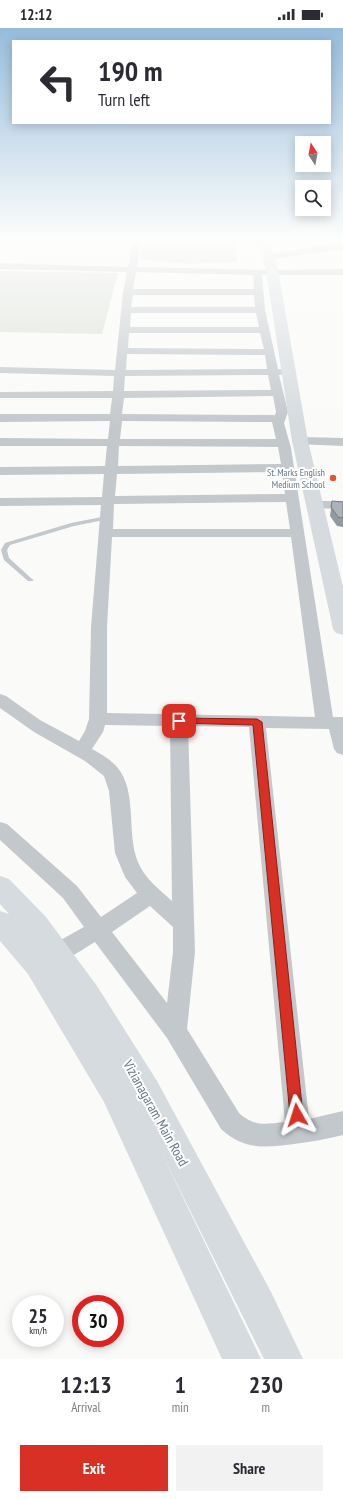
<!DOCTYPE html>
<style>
:root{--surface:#fff;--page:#f2f2f3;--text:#2b2b33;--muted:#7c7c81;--accent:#d93025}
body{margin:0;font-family:"PT Sans Narrow",sans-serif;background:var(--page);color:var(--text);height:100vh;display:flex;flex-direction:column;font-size:15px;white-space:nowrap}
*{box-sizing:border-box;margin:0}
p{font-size:13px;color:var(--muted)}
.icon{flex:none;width:22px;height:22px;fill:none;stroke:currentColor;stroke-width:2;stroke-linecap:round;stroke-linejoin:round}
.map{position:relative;height:1331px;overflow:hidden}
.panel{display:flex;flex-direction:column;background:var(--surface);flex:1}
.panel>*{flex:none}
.top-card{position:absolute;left:12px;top:12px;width:319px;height:84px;border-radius:0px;box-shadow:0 2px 10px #0003;background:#fff;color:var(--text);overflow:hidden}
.needle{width:26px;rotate:349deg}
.fabs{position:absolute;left:295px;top:108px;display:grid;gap:8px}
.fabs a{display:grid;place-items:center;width:36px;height:36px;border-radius:0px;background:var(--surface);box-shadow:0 2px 10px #0003;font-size:20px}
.speed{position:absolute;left:12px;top:1267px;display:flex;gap:8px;font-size:20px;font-weight:700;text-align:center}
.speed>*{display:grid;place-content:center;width:52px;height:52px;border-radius:50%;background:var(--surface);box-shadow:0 2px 10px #0003;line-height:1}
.speed small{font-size:10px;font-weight:400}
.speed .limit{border:6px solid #d22;background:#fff;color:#111}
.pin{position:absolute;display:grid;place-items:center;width:34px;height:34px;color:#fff;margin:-17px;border-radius:8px;box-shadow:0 2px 6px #0006}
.me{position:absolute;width:44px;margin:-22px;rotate:354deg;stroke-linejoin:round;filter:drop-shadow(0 0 3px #0008)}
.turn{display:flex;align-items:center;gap:14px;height:84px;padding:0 20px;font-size:18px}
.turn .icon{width:52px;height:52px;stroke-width:2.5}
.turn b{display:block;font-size:28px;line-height:34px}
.eta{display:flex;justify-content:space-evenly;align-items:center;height:68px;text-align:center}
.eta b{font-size:24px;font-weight:700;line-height:28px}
.cta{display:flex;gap:8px;margin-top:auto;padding:8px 20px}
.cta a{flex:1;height:46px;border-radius:0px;background:var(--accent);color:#fff;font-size:16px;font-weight:700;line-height:46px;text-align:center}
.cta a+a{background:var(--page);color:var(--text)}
.status{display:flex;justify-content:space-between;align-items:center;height:28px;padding:0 20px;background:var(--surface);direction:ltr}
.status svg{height:11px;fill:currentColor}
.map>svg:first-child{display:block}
</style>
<div class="status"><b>12:12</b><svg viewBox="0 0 49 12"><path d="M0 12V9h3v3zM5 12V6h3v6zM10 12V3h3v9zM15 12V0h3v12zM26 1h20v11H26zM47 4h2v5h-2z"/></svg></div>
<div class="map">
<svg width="343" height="1331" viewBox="0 0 343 1331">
<rect width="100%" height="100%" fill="#fafaf8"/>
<g fill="#dadfd7">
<polygon points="144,212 234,212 237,234 187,236 140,231"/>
<polygon points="0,243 118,245 102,306 0,304"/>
</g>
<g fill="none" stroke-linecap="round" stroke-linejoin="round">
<polygon fill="#c3c8cc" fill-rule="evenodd" points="107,488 110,490 109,491 74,498 10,517 7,522 9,530 32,551 34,552 32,553 28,553 4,532 1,522 5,515 71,495"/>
<g fill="#c3c8cc" fill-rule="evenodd">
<path d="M133,212H141L137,239L273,242L343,241V247H262L265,282L278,341L288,342L290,344L288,346L279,347L288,384L284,395L291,420L333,689H343V727L337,725L334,721L329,701L266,700L309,1091L343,1083V1107C327,1111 311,1114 294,1116C265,1120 244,1122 221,1101L167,1010L95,914C82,921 64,937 48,931L45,925L48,919L84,899L63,870L0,812V794L7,796L77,858L101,889L137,865L125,849L115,825L109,763L104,748L85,733L34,704L0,680V666L6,668L40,692L79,713L85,703L89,691L91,599L101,477L0,478V470L102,469L104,446L0,447V439L105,438L107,418H0V410L108,411L110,393L0,394V386H110L112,370H0V364L113,363L114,348L0,345V339L115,342L123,264L127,244L0,241V235L128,239ZM136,244L253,247L254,261H133ZM133,267H254L255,279H131ZM131,285H256L259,299H130ZM129,305H260L264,321L128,320ZM127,326L265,327L267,341L126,342ZM268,347L271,362L124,363L125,348ZM273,368L276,384L275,387L122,386L124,370ZM122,393L272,394L276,411H120ZM119,418L278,419L281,436L118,438ZM282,444L285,466L115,468L117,446ZM286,474L290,501H113L114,476ZM112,509H291L315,689L107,685V599ZM105,697L170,698L172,873C160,862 144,850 138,834C126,806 138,763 117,739C110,731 101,726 92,721L103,704ZM188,698L249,699L285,1094C265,1096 255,1099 239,1085L187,1001L195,924ZM150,878L173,899V924L167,975L112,904Z"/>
<polygon points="343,215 343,221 267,232 263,229 267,226"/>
<polygon points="300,409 343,410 343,418 296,416 294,413 296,410"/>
<polygon points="314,473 343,473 343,481 309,480 307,477 309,474"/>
</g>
<polygon fill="#d6dbdf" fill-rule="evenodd" points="257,212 269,212 278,242 308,413 343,559 343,607 336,605 333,601 292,413 266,242"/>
<polygon fill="#d6dbdf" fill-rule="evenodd" points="0,848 9,851 46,889 97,958 157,1053 271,1264 303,1331 264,1331 160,1122 261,1331 222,1331 104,1074 28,946 0,913 0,883 9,886 0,876"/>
</g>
<polygon fill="#929a9f" points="332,473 343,474 343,499 337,498 330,488"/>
<polygon fill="#aab3b9" stroke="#777d82" points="332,473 343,474 343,490 338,489 331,479"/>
<linearGradient id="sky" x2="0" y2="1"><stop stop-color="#96bcdc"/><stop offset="0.53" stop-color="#fdfdfc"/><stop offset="1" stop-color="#fdfdfc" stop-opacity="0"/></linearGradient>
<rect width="343" height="398" fill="url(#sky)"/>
<polygon fill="#d93025" stroke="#8d1f18" points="179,690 257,691 262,694 303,1087 301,1092 297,1094 292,1092 290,1087 253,697 175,695 174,693 175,691"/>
<circle fill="#e4572e" stroke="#fff" stroke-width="1.5" cx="333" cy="450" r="4"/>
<g text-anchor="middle" stroke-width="4" stroke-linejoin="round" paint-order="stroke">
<g font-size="10" fill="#657683" stroke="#fff" text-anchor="end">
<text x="325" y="448">St. Marks English<tspan x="325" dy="12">Medium School</tspan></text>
</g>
<g font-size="14" fill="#657683" stroke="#fff">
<text transform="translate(156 1085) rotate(61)" y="5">Vizianagaram Main Road</text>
</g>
</g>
</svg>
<div class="fabs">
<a><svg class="needle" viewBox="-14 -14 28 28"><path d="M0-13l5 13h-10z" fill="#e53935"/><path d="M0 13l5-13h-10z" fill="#7c7c81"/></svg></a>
<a><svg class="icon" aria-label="search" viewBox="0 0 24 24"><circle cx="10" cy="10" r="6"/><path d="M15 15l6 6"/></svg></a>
</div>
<div class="speed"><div>25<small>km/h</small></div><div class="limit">30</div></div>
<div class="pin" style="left:179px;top:693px;background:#d93025"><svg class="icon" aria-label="arrive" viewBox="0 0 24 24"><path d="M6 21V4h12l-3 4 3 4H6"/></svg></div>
<svg class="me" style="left:297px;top:1087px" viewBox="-20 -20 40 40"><path d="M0-17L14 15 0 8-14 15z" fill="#d93025" stroke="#fff" stroke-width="4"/></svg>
<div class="top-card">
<div class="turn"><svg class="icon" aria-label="left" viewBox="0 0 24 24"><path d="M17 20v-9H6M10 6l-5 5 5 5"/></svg><div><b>190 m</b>Turn left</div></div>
</div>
</div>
<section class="panel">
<div class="eta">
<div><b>12:13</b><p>Arrival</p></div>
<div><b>1</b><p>min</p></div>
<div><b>230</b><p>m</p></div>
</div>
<div class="cta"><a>Exit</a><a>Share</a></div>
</section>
